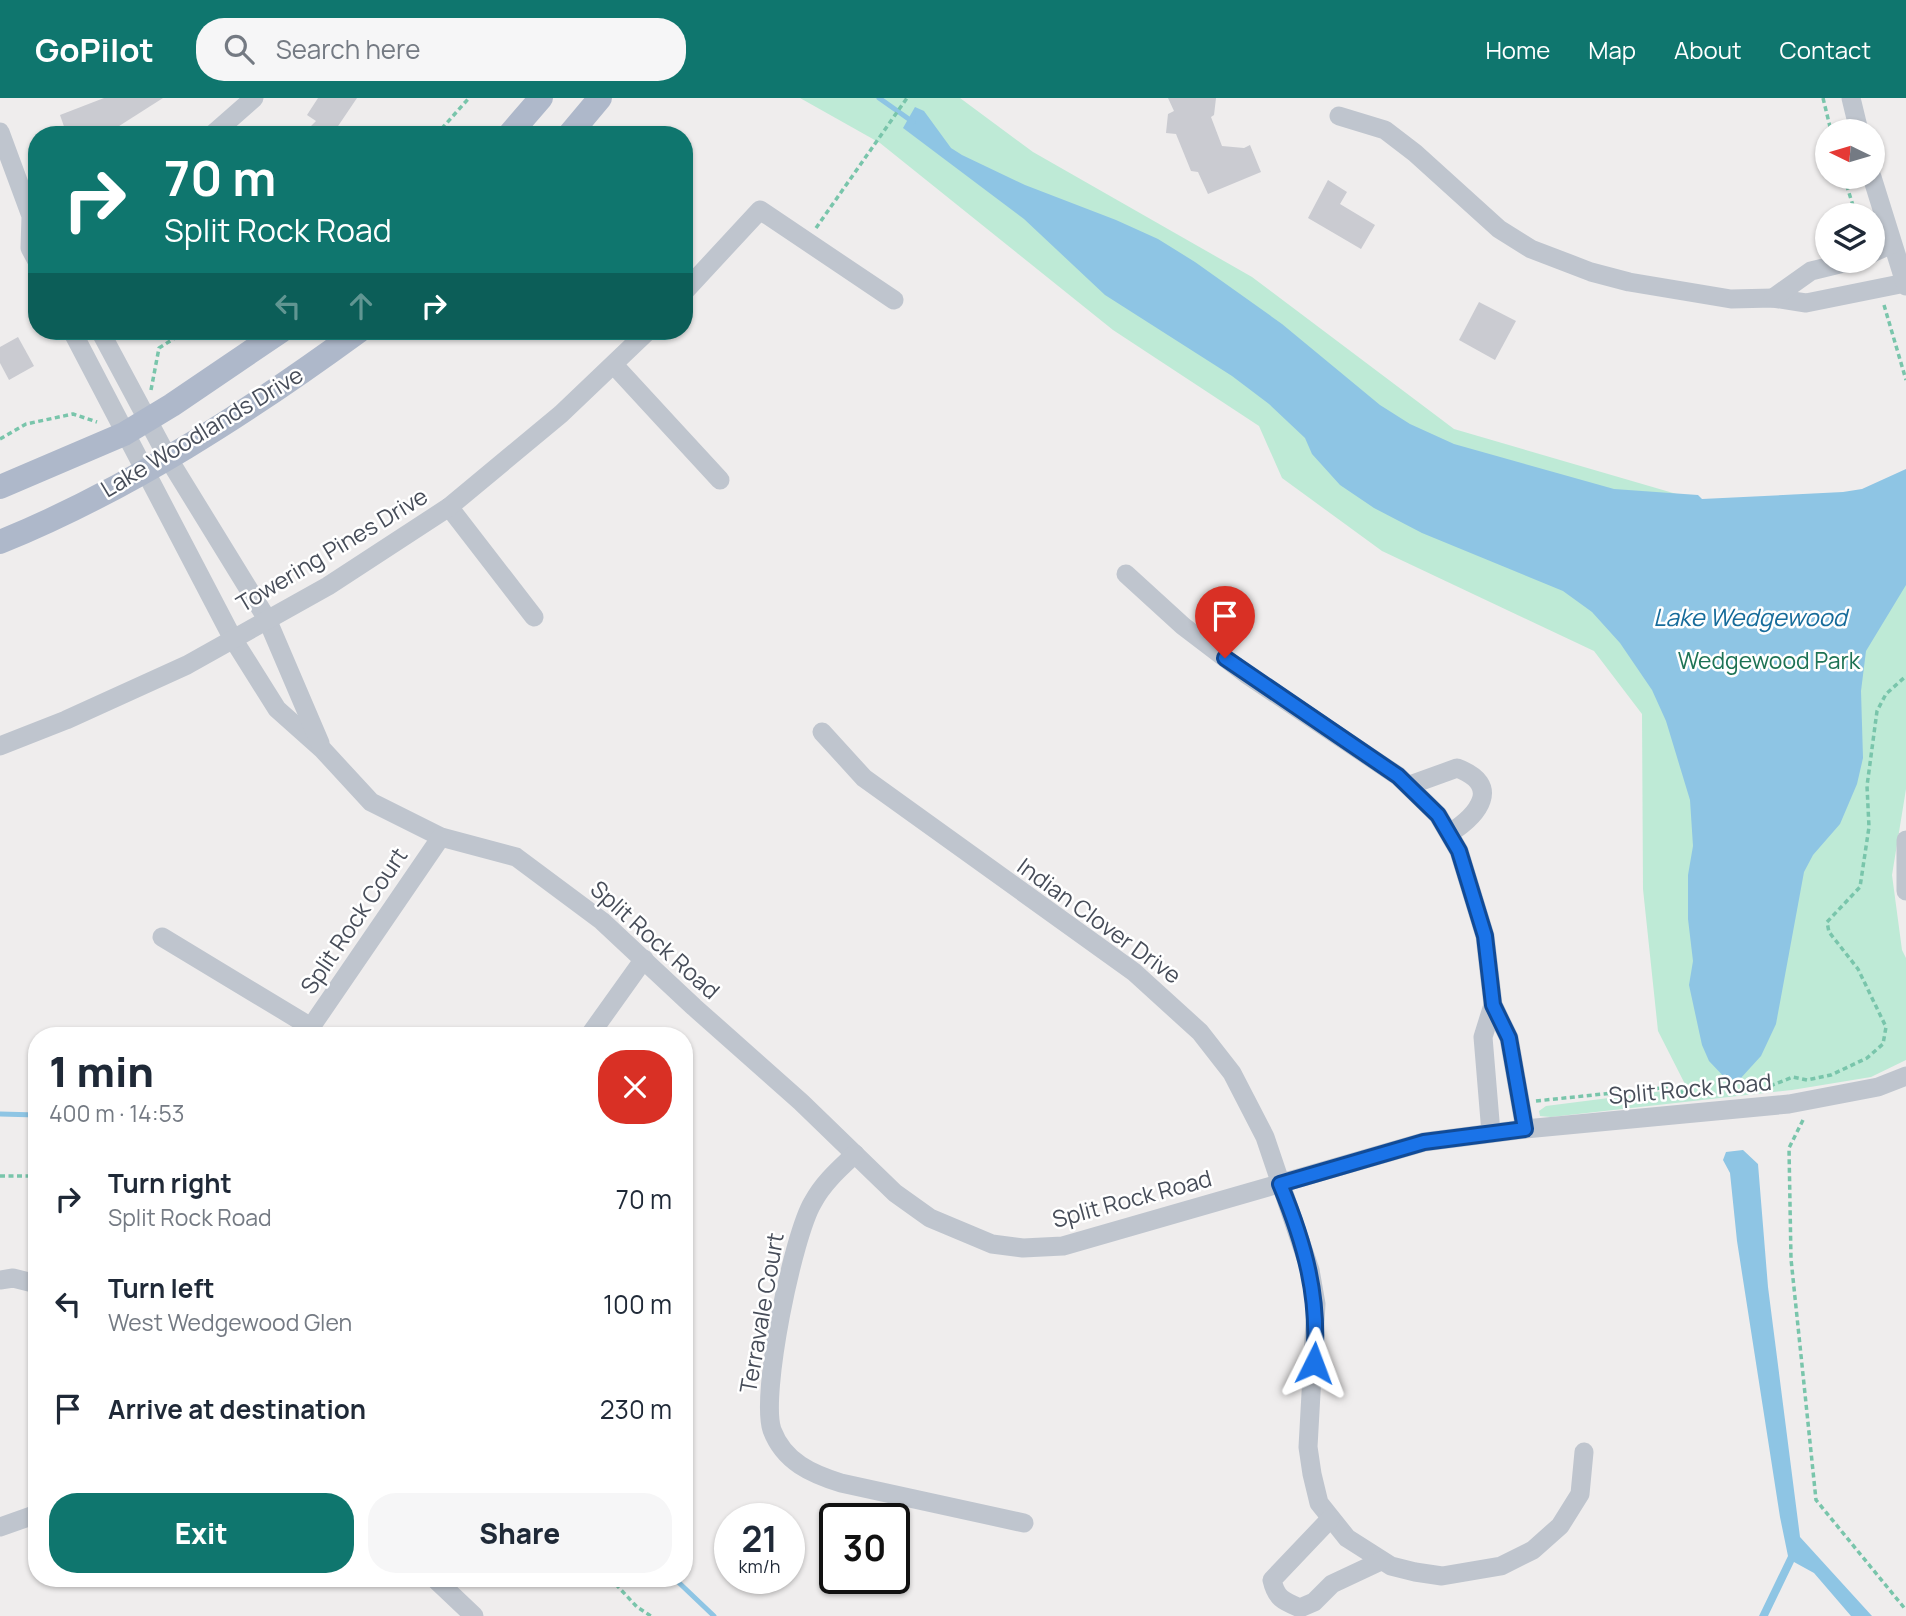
<!DOCTYPE html>
<meta charset="utf-8">
<style>
:root{--surface:#fff;--page:#f6f6f7;--text:#1f2937;--muted:#747a83;--accent:#0f766e}
body{margin:0;font-family:Manrope,sans-serif;background:var(--page);color:var(--text);height:100vh;display:flex;flex-direction:column;font-size:26px;white-space:nowrap}
*{box-sizing:border-box;margin:0}
p{font-size:23px;color:var(--muted)}
.icon{flex:none;width:38px;height:38px;fill:none;stroke:currentColor;stroke-width:2;stroke-linecap:round;stroke-linejoin:round}
.map{position:relative;flex:1;overflow:hidden}
.panel{position:absolute;left:28px;top:929px;width:665px;height:560px;display:flex;flex-direction:column;background:var(--surface);border-radius:28px;box-shadow:0 2px 5px #0004}
.panel>*{flex:none}
.top-card{position:absolute;left:28px;top:28px;width:665px;height:214px;border-radius:28px;box-shadow:0 2px 5px #0004;background:#0f766e;color:#fff;overflow:hidden}
.needle{width:46px;rotate:275deg}
.controls{position:absolute;left:1815px;top:21px;display:grid;gap:14px}
.controls a{display:grid;place-items:center;width:70px;height:70px;border-radius:50%;background:var(--surface);box-shadow:0 2px 5px #0004;font-size:35px}
.speed{position:absolute;left:714px;top:1405px;display:flex;gap:14px;font-size:35px;font-weight:700;text-align:center}
.speed>*{display:grid;place-content:center;width:91px;height:91px;border-radius:50%;background:var(--surface);box-shadow:0 2px 5px #0004;line-height:1}
.speed small{font-size:18px;font-weight:400}
.speed .limit{border:4px solid #111;border-radius:10px;background:#fff;color:#111}
.pin{position:absolute;display:grid;place-items:center;width:60px;height:60px;color:#fff;margin:-72px -30px;border-radius:50% 50% 50% 0;rotate:-45deg;box-shadow:0 0 7px #0007}
.pin .icon{rotate:45deg}
.me{position:absolute;width:77px;margin:-38px;rotate:3deg;stroke-linejoin:round;filter:drop-shadow(0 0 5px #0008)}
.turn{display:flex;align-items:center;gap:24px;height:147px;padding:0 21px;font-size:32px}
.turn .icon{width:91px;height:91px;stroke-width:2.5}
.turn b{display:block;font-size:49px;line-height:60px}
.lanes{display:flex;align-items:center;height:66px;padding:0 21px;background:#0003;justify-content:center;gap:35px;direction:ltr}
.lanes .off{opacity:.35}
.round{display:grid;place-items:center;flex:none;width:74px;height:74px;border-radius:28px;background:var(--page)}
.headline{display:flex;align-items:center;justify-content:space-between;height:119px;padding:0 21px}
h1{font-size:42px;font-weight:800;line-height:52px}
.button{display:flex;gap:14px;margin-top:auto;padding:14px 21px}
.button a{flex:1;height:80px;border-radius:28px;background:var(--accent);color:#fff;font-size:28px;font-weight:800;line-height:80px;text-align:center}
.button a+a{background:var(--page);color:var(--text)}
ul{padding:0;list-style:none}
li{display:flex;align-items:center;gap:21px;height:105px;padding:0 21px}
li div{flex:1}
li b{display:block;font-size:26px}
li em{font-style:normal}
header{display:flex;align-items:center;gap:42px;box-sizing:border-box;height:98px;padding:0 35px;background:var(--accent);color:#fff}
header strong{font-size:33px}
nav{display:flex;gap:38px;margin-inline-start:auto;font-size:24px}
.search{width:490px;height:63px;background:var(--page);display:flex;align-items:center;gap:18px;box-sizing:border-box;padding:0 24px;border-radius:28px;color:var(--muted);font-size:26px}
.map>svg:first-child{display:block}
</style>
<header>
<strong>GoPilot</strong>
<div class="search"><svg class="icon" aria-label="search" viewBox="0 0 24 24"><circle cx="10" cy="10" r="6"/><path d="M15 15l6 6"/></svg>Search here</div>
<nav><a>Home</a><a>Map</a><a>About</a><a>Contact</a></nav>
</header>
<div class="map">
<svg width="1906" height="1518" viewBox="0 0 1906 1518">
<rect width="100%" height="100%" fill="#efeded"/>
<polygon fill="#beead6" points="800,0 960,0 1033,54 1252,179 1454,331 1776,425 1906,420 1906,691 1892,777 1902,852 1906,860 1906,962 1871,979 1792,992 1551,1019 1540,1018 1539,1013 1546,1008 1687,990 1658,933 1643,791 1642,616 1594,553 1382,453 1282,380 1259,328 1113,232 880,45"/>
<g fill="#8ec5e4">
<polygon points="915,9 924,13 951,50 962,57 1025,87 1116,122 1158,141 1195,164 1282,226 1380,307 1410,326 1454,346 1614,391 1698,397 1702,401 1843,394 1862,391 1906,371 1906,487 1866,553 1861,593 1863,660 1857,686 1840,726 1813,757 1804,774 1776,926 1761,958 1740,981 1727,982 1709,963 1702,947 1689,887 1693,863 1688,821 1688,777 1693,748 1690,702 1666,623 1652,592 1620,545 1592,514 1563,493 1422,435 1374,410 1340,387 1312,356 1305,340 1269,306 1232,278 1105,197 1024,121 903,30"/>
<polygon points="1743,1052 1758,1066 1768,1189 1800,1439 1872,1518 1851,1518 1814,1475 1794,1464 1768,1518 1759,1518 1788,1458 1780,1419 1737,1143 1730,1075 1723,1062 1726,1054"/>
</g>
<g fill="none" stroke-linecap="round" stroke-linejoin="round">
<g stroke="#8ec5e4" stroke-width="5">
<polyline points="879,0 913,24"/>
<polyline points="0,1016 37,1017"/>
<polyline points="674,1480 714,1518"/>
</g>
</g>
<g fill="#cacbd1">
<polygon points="104,0 163,0 105,37 67,37 60,17"/>
<polygon points="318,0 357,0 332,37 302,37 316,23 307,17"/>
<polygon points="1168,0 1216,0 1214,17 1211,19 1222,48 1244,50 1250,47 1261,74 1208,96 1198,74 1191,73 1176,36 1166,35 1168,16 1174,13"/>
<polygon points="1328,82 1347,94 1340,106 1375,127 1361,151 1308,120"/>
<polygon points="1479,204 1516,223 1495,262 1459,242"/>
<polygon points="18,239 34,268 9,282 0,265 0,249"/>
</g>
<g fill="none" stroke-linecap="round" stroke-linejoin="round">
<g stroke="#79c5ab" stroke-width="3.5" stroke-dasharray="5 3.5" stroke-linecap="butt">
<polyline points="1823,0 1831,33"/>
<polyline points="436,37 469,0"/>
<polyline points="1844,79 1856,117"/>
<polyline points="816,130 907,0"/>
<polyline points="1884,207 1906,282"/>
<polyline points="151,292 159,250 186,233"/>
<polyline points="0,341 26,326 73,316 97,324"/>
<polyline points="1770,988 1793,979 1807,982 1831,977 1867,960 1883,946 1886,929 1858,871 1829,834 1827,824 1860,789 1869,729 1867,688 1877,613 1886,596 1906,578"/>
<polyline points="1536,1003 1671,989 1690,998"/>
<polyline points="1803,1022 1789,1050 1791,1161 1816,1402 1906,1512"/>
<polyline points="0,1078 37,1078"/>
<polyline points="610,1480 637,1509 651,1518"/>
</g>
<g stroke="#bfc5ce" stroke-width="19">
<polyline points="1851,0 1859,33"/>
<polyline points="1339,18 1385,32 1415,55 1499,131 1531,151 1591,174 1629,184 1731,201 1773,200 1806,205 1905,185"/>
<polyline points="0,34 31,118 30,150 37,163"/>
<polyline points="212,37 254,0"/>
<polyline points="1872,79 1906,188"/>
<polyline points="1872,155 1892,146"/>
<polyline points="684,194 760,112 894,202"/>
<polyline points="1773,200 1811,173 1852,163"/>
<polyline points="72,233 233,541 277,611 323,652 371,704 441,739 516,759 602,823 694,909 801,1004 895,1095 930,1120 992,1146 1023,1150 1063,1148 1424,1044 1525,1031 1789,1006 1878,989 1906,978"/>
<polyline points="100,233 168,360 267,521 320,645"/>
<polyline points="614,267 720,382"/>
<polyline points="449,409 534,519"/>
<polyline points="1126,476 1183,528 1246,576 1398,678 1438,717 1459,753 1485,838 1493,907 1509,940 1525,1031"/>
<polyline points="822,634 864,680 1134,874 1200,934 1232,975 1265,1039 1310,1172 1316,1206 1308,1349 1312,1376 1319,1405 1347,1440 1391,1468 1415,1474 1442,1478 1501,1468 1533,1452 1560,1428 1580,1396 1584,1354"/>
<polyline points="0,648 66,622 187,567 328,488 449,409 561,316 648,233"/>
<path d="M1410,687L1457,670C1503,687 1478,717 1450,735"/>
<polyline points="1906,742 1906,793"/>
<polyline points="162,839 311,929 441,739"/>
<polyline points="589,938 644,861"/>
<polyline points="1491,1035 1483,939 1493,907"/>
<path d="M855,1056C839,1071 823,1085 813,1104C793,1137 760,1297 772,1332C784,1364 812,1376 841,1385L1024,1425"/>
<polyline points="0,1182 13,1180 37,1186"/>
<path d="M1330,1421L1272,1482C1276,1500 1283,1503 1300,1510L1314,1504L1332,1486L1381,1463"/>
<polyline points="0,1429 37,1416"/>
<polyline points="434,1480 474,1518"/>
</g>
<g stroke="#aeb8ca" stroke-width="24">
<polyline points="509,37 541,0"/>
<polyline points="569,37 600,0"/>
<polyline points="0,389 124,336 172,307 281,233"/>
<path d="M0,444C128,392 248,314 359,233"/>
</g>
</g>
<g fill="none" stroke-linecap="round" stroke-linejoin="round">
<g stroke="#114b97" stroke-width="18">
<path id="route" d="M1225,560L1398,678L1438,717L1459,753L1485,838L1493,907L1509,940L1525,1031L1424,1044L1280,1086C1305,1146 1320,1200 1314,1265"/>
</g>
<use href="#route" stroke="#1a73e8" stroke-width="12"/>
</g>
<g text-anchor="middle" stroke-width="5" stroke-linejoin="round" paint-order="stroke">
<g font-size="23" fill="#474d59" stroke="#fff">
<text transform="translate(202 334) rotate(-31)" y="8">Lake Woodlands Drive</text>
<text transform="translate(332 452) rotate(-31)" y="8">Towering Pines Drive</text>
<text transform="translate(354 823) rotate(-56)" y="8">Split Rock Court</text>
<text transform="translate(1099 823) rotate(36)" y="8">Indian Clover Drive</text>
<text transform="translate(655 842) rotate(42)" y="8">Split Rock Road</text>
<text transform="translate(1690 991) rotate(-5)" y="8">Split Rock Road</text>
<text transform="translate(1132 1101) rotate(-15)" y="8">Split Rock Road</text>
<text transform="translate(762 1215) rotate(-80)" y="8">Terravale Court</text>
</g>
<g font-size="23" fill="#1e7355" stroke="#fff">
<text x="1769" y="571">Wedgewood Park</text>
</g>
<g font-size="24" font-style="italic" fill="#176c9b" stroke="#fff">
<text x="1750" y="528">Lake Wedgewood</text>
</g>
</g>
</svg>
<div class="controls">
<a><svg class="needle" viewBox="-14 -14 28 28"><path d="M0-13l5 13h-10z" fill="#e53935"/><path d="M0 13l5-13h-10z" fill="#747a83"/></svg></a>
<a><svg class="icon" aria-label="layers" viewBox="0 0 24 24"><path d="M12 4l9 5-9 5-9-5zM3 14l9 5 9-5"/></svg></a>
</div>
<div class="speed"><div>21<small>km/h</small></div><div class="limit">30</div></div>
<div class="pin" style="left:1225px;top:560px;background:#d93025"><svg class="icon" aria-label="arrive" viewBox="0 0 24 24"><path d="M6 21V4h12l-3 4 3 4H6"/></svg></div>
<svg class="me" style="left:1314px;top:1265px" viewBox="-20 -20 40 40"><path d="M0-17L14 15 0 8-14 15z" fill="#1a73e8" stroke="#fff" stroke-width="4"/></svg>
<div class="top-card">
<div class="turn"><svg class="icon" aria-label="right" viewBox="0 0 24 24"><path d="M7 20v-9h11M14 6l5 5-5 5"/></svg><div><b>70 m</b>Split Rock Road</div></div>
<div class="lanes"><svg class="icon off" aria-label="left" viewBox="0 0 24 24"><path d="M17 20v-9H6M10 6l-5 5 5 5"/></svg><svg class="icon off" aria-label="ahead" viewBox="0 0 24 24"><path d="M12 20V5M6 11l6-6 6 6"/></svg><svg class="icon" aria-label="right" viewBox="0 0 24 24"><path d="M7 20v-9h11M14 6l5 5-5 5"/></svg></div>
</div>
<section class="panel">
<div class="headline"><div><h1>1 min</h1><p>400 m · 14:53</p></div><a class="round" style="background:#d93025;color:#fff"><svg class="icon" aria-label="close" viewBox="0 0 24 24"><path d="M6 6l12 12M18 6L6 18"/></svg></a></div>
<ul>
<li><svg class="icon" aria-label="right" viewBox="0 0 24 24"><path d="M7 20v-9h11M14 6l5 5-5 5"/></svg><div><b>Turn right</b><p>Split Rock Road</p></div><em>70 m</em></li>
<li><svg class="icon" aria-label="left" viewBox="0 0 24 24"><path d="M17 20v-9H6M10 6l-5 5 5 5"/></svg><div><b>Turn left</b><p>West Wedgewood Glen</p></div><em>100 m</em></li>
<li><svg class="icon" aria-label="arrive" viewBox="0 0 24 24"><path d="M6 21V4h12l-3 4 3 4H6"/></svg><div><b>Arrive at destination</b></div><em>230 m</em></li>
</ul>
<div class="button"><a>Exit</a><a>Share</a></div>
</section>
</div>
